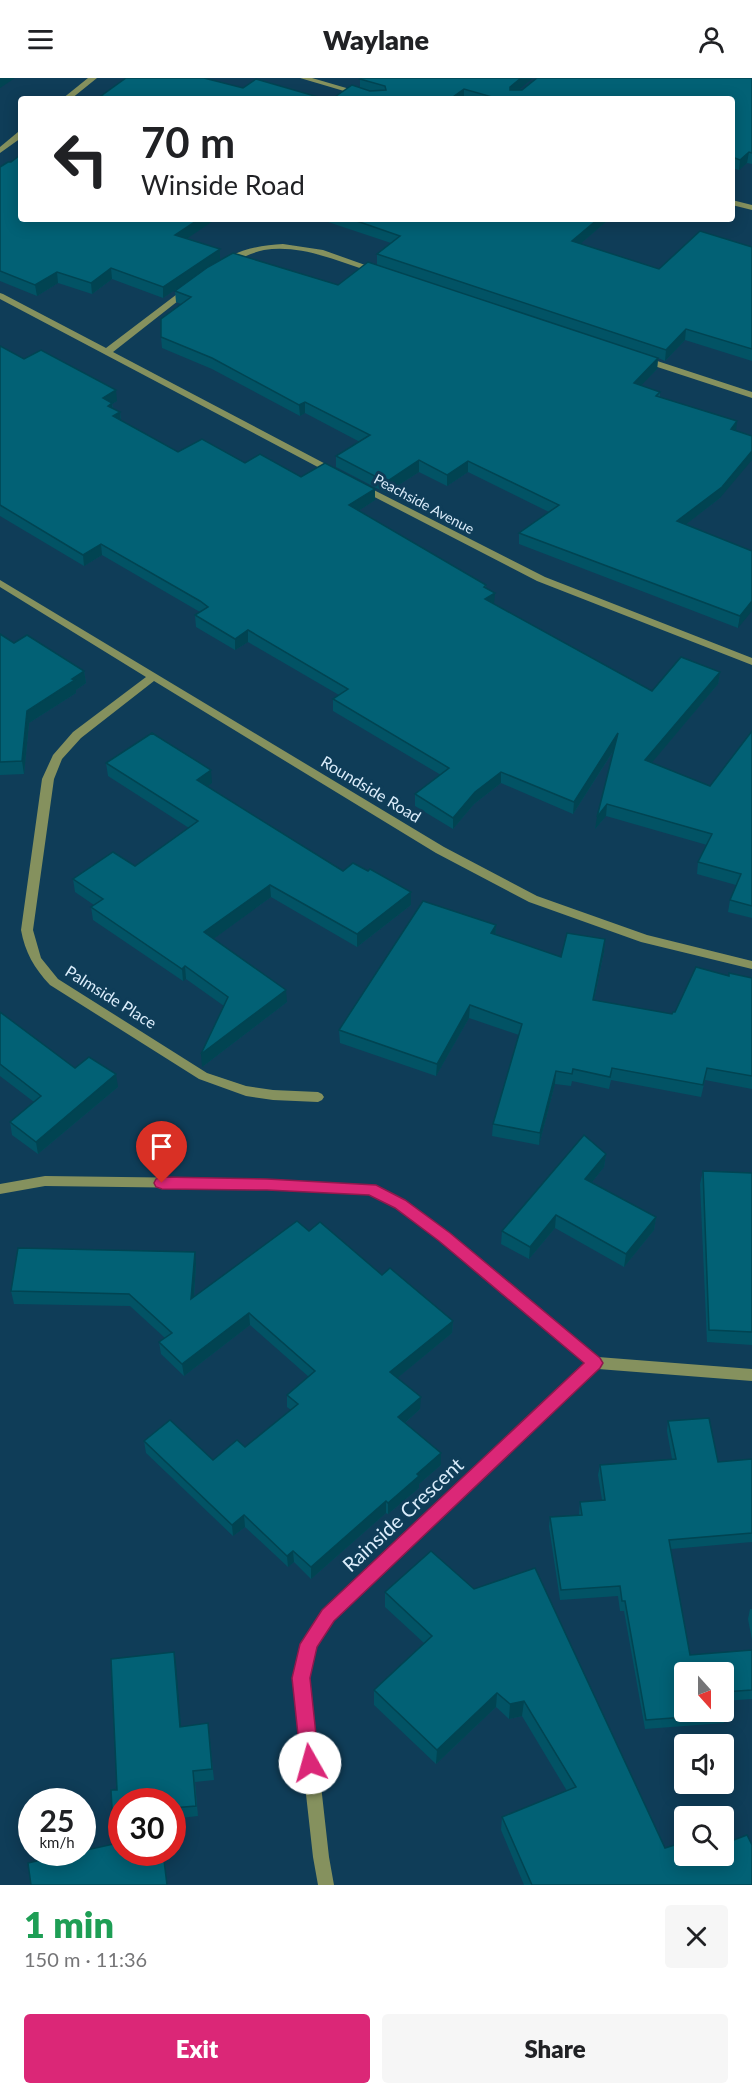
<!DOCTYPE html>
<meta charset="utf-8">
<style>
:root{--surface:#fff;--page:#f6f6f6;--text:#202124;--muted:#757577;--accent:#db2777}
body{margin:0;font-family:Lato,sans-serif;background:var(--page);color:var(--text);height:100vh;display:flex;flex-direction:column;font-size:22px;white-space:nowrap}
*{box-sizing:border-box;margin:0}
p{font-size:20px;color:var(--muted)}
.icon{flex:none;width:33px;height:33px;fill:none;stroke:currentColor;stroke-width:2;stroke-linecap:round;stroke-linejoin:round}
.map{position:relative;height:1807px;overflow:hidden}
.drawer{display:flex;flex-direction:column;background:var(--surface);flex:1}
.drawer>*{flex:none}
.hud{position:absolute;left:18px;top:18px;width:717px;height:126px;border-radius:6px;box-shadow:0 3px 15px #0003;background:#fff;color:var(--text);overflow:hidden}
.needle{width:39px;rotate:159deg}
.buttons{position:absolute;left:674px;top:1584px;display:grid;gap:12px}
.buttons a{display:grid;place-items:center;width:60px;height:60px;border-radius:6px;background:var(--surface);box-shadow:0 3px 15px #0003;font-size:30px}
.speed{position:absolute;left:18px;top:1710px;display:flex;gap:12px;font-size:30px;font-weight:700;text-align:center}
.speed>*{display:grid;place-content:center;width:78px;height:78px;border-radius:50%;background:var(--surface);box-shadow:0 3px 15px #0003;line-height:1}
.speed small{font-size:15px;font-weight:400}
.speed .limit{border:9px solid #d22;background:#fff;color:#111}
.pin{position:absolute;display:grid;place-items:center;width:51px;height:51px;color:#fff;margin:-62px -26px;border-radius:50% 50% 50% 0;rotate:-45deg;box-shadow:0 0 6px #0007}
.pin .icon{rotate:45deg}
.me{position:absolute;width:66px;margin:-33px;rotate:353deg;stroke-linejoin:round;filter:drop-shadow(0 0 4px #0008)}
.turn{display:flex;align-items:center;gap:21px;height:126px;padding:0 24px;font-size:27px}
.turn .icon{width:78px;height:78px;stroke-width:2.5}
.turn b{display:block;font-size:42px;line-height:51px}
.round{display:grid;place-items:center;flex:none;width:63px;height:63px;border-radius:6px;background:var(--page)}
.overview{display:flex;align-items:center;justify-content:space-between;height:102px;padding:0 24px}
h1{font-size:36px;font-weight:800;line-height:45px;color:#1e9e55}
.cta{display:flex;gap:12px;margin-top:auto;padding:12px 24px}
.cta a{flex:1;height:69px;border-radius:6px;background:var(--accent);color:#fff;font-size:24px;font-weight:800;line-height:69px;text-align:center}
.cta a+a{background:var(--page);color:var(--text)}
header{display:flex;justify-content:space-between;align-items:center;height:78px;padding:0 24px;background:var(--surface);font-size:27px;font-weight:800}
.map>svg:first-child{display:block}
</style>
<header><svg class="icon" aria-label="menu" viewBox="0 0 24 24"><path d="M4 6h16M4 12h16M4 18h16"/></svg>Waylane<svg class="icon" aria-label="person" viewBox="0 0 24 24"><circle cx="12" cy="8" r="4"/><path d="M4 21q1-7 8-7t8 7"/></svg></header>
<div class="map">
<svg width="752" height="1807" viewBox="0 0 752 1807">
<rect width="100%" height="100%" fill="#0f3d58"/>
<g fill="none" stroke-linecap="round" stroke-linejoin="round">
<g fill="#85915e" fill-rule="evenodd">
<polygon points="88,0 97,0 71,21 62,21"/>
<polygon points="18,54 21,54 21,60 0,75 0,69"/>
<path d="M283,166L323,172L382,193L378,196C341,185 304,166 264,172C250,175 238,182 225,187L221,184C238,171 262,167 283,166Z"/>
<polygon points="189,207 193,210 192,212 113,274 337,392 337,396 331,396 0,221 0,215 3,216 106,270"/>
<polygon points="642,278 752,314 752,320 639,283 638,281"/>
<polygon points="362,406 545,499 752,580 752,587 537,503 359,411 357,409"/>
<path d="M0,502L444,769L537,818L647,857L752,883V891L641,864L529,824L436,775L154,603L81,660L62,681L54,701L33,852L41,880L58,901L207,995L246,1008L273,1012L318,1014L322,1016L324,1019L322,1022L318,1024L273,1022L246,1018L199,1001L50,907C34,890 25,874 21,852L42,701L53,677L73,654L146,599L0,509Z"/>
<polygon points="45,1098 267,1101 371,1107 405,1122 450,1155 598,1279 752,1291 752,1303 598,1291 333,1542 316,1568 309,1600 329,1779 334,1807 318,1807 313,1779 293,1600 301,1566 323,1532 585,1285 440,1163 395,1130 369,1117 267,1111 45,1108 0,1116 0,1106"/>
</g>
<g fill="#85915e" fill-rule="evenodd">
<polygon points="300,0 312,0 384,21 371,21"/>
<polygon points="732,122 752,127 752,132 732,127"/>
</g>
</g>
<g fill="#025365" fill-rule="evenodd">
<polygon points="533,0 518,12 752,0 752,86 747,85 739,92 732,90 732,21 332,21 360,10 360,1"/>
<polygon points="0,89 21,141 216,141 187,160 220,171 220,182 214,186 338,207 377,187 377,176 391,165 319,141 608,141 608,142 580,166 659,191 752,169 752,283 685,262 665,283 658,280 657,291 641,307 660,314 660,319 720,420 686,446 752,473 738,550 519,466 519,455 549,434 468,394 447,408 419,394 386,415 336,389 336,378 360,364 305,335 300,338 212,291 162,270 161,259 181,226 176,224 175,213 200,195 163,220 112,201 92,216 58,205 37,218 0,203"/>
<polygon points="0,268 24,281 117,323 112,326 113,330 120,334 121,342 178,374 245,385 301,399 375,422 358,433 486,507 486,510 494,526 652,613 720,594 718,606 651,685 710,708 752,653 752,840 728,834 730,822 736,807 697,796 698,784 707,767 606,738 595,751 614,672 573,736 501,705 474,726 453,751 415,728 415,716 441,697 333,633 333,621 339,617 248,564 235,572 196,549 195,537 200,534 102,477 84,488 0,438"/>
<polygon points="0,556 14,565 84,593 86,605 76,612 76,615 29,645 24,696 0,697"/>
<polygon points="106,685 212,705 207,708 343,793 368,793 411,814 411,827 357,869 271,819 213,861 287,924 202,989 224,928 186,901 183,903 93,842 91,829 94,827 75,814 73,801 135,788 189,750 108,698"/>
<polygon points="496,847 495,857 561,879 605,861 604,874 594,922 672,936 729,898 752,900 752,1011 705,1002 701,1019 611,1002 609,1011 572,1003 571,1008 555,1006 539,1067 492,1058 493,1046 519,957 469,940 436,998 340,965 339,952"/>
<polygon points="0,934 75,990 118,1009 38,1076 12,1057 10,1044 34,1024 0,998"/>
<polygon points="606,1076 604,1089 592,1104 656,1139 654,1152 624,1189 555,1150 529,1181 501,1166 502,1153"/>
<polygon points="703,1093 752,1095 752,1267 707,1264 700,1106"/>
<polygon points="309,1153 382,1197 453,1243 452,1255 397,1300 420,1331 405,1345 441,1387 419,1406 419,1410 388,1436 386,1435 311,1501 294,1484 288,1489 245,1449 233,1458 146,1375 144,1363 213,1382 245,1369 291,1332 287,1329 287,1317 309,1299 250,1247 184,1298 161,1276 159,1264 165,1260 130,1228 14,1226 11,1213 196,1186 194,1219"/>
<path d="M668,1343L718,1384L752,1381V1464L671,1471L690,1577L752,1572V1621L724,1623L726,1636L724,1645L645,1651L624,1533H620L618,1518L560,1522L549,1449L550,1439L579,1437L580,1424L602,1422L598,1397L600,1387L672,1381L667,1353ZM723,1594V1634H684Z"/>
<polygon points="431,1473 665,1770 752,1807 524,1807 501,1752 502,1739 567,1713 522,1638 509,1641 496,1629 436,1686 374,1627 374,1612 424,1565 385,1529 385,1514"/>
<polygon points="750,1531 752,1531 752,1562 748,1541"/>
<polygon points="174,1574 181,1649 208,1645 214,1702 195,1704 198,1738 172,1741 172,1724 122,1724 122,1774 163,1774 167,1807 31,1807 28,1785 75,1774 82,1774 82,1773 114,1766 111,1712 117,1712 111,1581"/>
</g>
<g fill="#014452">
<polygon points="0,0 15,0 0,10"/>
<polygon points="521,0 533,0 510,19 510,9"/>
<polygon points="464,11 464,21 450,21"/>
<polygon points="749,74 747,85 739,92 740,82"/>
<polygon points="199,141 216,141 176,168 175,157"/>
<polygon points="598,141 608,141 608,142 571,174 572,163"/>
<polygon points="220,171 220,182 163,220 163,209"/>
<polygon points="111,190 112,201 92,216 91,205"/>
<polygon points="57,194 58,205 37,218 35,207"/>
<polygon points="686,251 685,262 665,283 666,272"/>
<polygon points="658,280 657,291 633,316 634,305"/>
<polygon points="116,312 117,323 112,326 113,337 103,320"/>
<polygon points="305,324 305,335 300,338 299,327"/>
<polygon points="120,334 121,345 113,338"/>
<polygon points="737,343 736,354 731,351"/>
<polygon points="752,373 752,382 720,420 676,454 677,443"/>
<polygon points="419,382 419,394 386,415 386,404"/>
<polygon points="468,383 468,394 447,408 447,397"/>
<polygon points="375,411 375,422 349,439 349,427"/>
<polygon points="101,466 102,477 84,488 83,477"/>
<polygon points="495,515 494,526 485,521"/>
<polygon points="752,523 752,533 738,550 740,538"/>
<polygon points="248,552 248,564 235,572 235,561"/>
<polygon points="84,593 86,605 76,612 76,615 29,645 24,696 22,683 27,633 72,601"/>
<polygon points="720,594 718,606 644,694 645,682"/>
<polygon points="618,655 617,667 573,736 574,724"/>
<polygon points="211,692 212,705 198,715 197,702"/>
<polygon points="501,694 501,705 474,726 453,751 453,740 475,714"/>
<polygon points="607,726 606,738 595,751 597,739"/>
<polygon points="270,807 271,819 205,867 204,854"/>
<polygon points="411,814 411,827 357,869 357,856"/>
<polygon points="496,847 495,860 491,855"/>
<polygon points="605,861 604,874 591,934 593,922"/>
<polygon points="185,888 186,901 183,903 182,891"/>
<polygon points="286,912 287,924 202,989 201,976"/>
<polygon points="470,927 469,940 436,998 437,986"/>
<polygon points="556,993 555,1006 539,1067 540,1055"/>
<polygon points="116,996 118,1009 38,1076 36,1064"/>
<polygon points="606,1076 604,1089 584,1114 585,1101"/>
<polygon points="556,1137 555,1150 529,1181 530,1169"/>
<polygon points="656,1139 654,1152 624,1189 626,1176"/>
<polygon points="195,1174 196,1186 193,1233 191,1221"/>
<polygon points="249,1235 250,1247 184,1298 182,1286"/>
<polygon points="453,1243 452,1255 390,1306 390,1294"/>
<polygon points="421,1319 420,1331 398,1351 398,1339"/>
<polygon points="441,1375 441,1387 419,1406 419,1410 388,1436 388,1425 417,1396"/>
<polygon points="386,1423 386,1435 311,1501 311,1489"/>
<polygon points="244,1437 245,1449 233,1458 232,1447"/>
<polygon points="293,1473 294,1484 288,1489 287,1478"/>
<polygon points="174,1574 176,1585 182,1660 180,1649"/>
<polygon points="497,1615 496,1629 436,1686 437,1672"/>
<polygon points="524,1623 522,1638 509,1641 510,1626"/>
</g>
<g fill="#026175" stroke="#014452" stroke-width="1.5">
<polygon points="126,0 204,0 243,10 256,1 325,21 103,21 105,19 101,18"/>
<polygon points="362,0 521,0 510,9 510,12 522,12 537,0 752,0 752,75 749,74 740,82 732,79 732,21 499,21 464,11 450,21 332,21 352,7 370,13 386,12 385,8 360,1"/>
<polygon points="19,78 21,79 21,141 199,141 175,157 220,171 163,209 111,190 91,205 57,194 35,207 0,193 0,89 8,84 11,84"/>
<polygon points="351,141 598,141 572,163 659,191 700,153 752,169 752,271 686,251 666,272 377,176 400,158"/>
<polygon points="233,175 338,207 368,184 658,280 634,305 660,314 656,318 737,343 731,351 752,358 752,373 722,409 677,443 752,473 752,523 740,538 519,455 559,427 468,383 447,397 419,382 386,404 336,378 370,357 305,324 299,327 212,280 161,259 161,241 191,219 175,213 208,189"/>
<polygon points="0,268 24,281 41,272 116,312 103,320 112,325 108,328 120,334 113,338 178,374 202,361 245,385 260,376 301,399 325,385 375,411 349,427 486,507 484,509 495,515 485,521 652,613 681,579 720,594 645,682 710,708 752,653 752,828 730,822 741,796 698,784 712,756 607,726 597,739 618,655 574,724 501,694 475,714 453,740 415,716 449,690 333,621 348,611 248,552 235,561 195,537 208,529 200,523 101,466 83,477 0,427"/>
<polygon points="0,556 14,565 27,557 84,593 72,601 75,602 27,633 22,683 0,684"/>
<polygon points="152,655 211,692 197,702 343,793 353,785 368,793 370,791 411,814 357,856 270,807 204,854 286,912 201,976 228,919 185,888 182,891 91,829 103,821 73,801 113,774 135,788 198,743 106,685"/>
<polygon points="423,823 496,847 491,855 561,879 567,855 605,861 593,922 672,936 673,934 675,934 696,889 729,898 729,895 752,900 752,998 707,990 703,1007 612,990 610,999 573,991 572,996 556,993 540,1055 493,1046 522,946 470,927 437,986 339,952"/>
<polygon points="0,934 75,990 89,979 116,996 36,1064 10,1044 41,1018 0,986"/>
<polygon points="584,1057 606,1076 585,1101 656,1139 626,1176 556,1137 530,1169 502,1153"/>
<polygon points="703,1093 752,1095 752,1254 709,1252"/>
<polygon points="297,1143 309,1153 320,1144 382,1197 390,1190 453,1243 390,1294 421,1319 398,1339 441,1375 417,1396 419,1398 388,1425 386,1423 311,1489 293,1473 287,1478 244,1437 232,1447 144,1363 170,1342 213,1382 237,1362 245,1369 298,1326 287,1317 315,1293 249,1235 182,1286 159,1264 172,1255 129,1216 11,1213 18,1170 195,1174 191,1221"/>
<polygon points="709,1340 718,1384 752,1381 752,1455 669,1462 690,1577 752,1572 752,1612 723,1614 723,1594 684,1594 684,1634 723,1634 723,1619 726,1636 646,1642 625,1523 622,1523 620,1508 561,1512 550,1439 582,1437 580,1424 605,1422 600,1387 676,1381 668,1343"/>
<polygon points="431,1473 474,1511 535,1490 665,1770 684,1764 684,1778 723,1778 723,1766 747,1757 752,1767 752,1807 532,1807 502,1739 576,1709 524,1623 510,1626 497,1615 437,1672 374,1612 432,1558 385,1514"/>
<polygon points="174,1574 180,1649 208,1645 212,1691 193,1693 196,1728 172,1730 172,1724 122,1724 122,1774 163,1774 167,1807 31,1807 28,1785 75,1774 82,1774 82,1773 114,1766 111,1712 117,1712 111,1581"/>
</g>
<polygon fill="#db2777" stroke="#8e194d" stroke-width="1.5" points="162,1099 267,1101 376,1107 405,1122 450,1155 600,1280 603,1285 600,1290 334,1543 317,1569 310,1600 319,1685 316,1692 310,1694 304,1692 301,1685 292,1600 300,1566 322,1532 584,1285 439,1163 395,1130 369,1117 267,1112 162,1111 156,1109 154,1105 156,1101"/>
<g text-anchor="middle" stroke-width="6" stroke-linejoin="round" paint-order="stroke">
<g font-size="14" fill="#dbedfb" stroke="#0f3d58">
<text transform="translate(424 426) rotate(28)" y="5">Peachside Avenue</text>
</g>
<g font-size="16" fill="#dbedfb" stroke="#0f3d58">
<text transform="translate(371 711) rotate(31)" y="6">Roundside Road</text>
<text transform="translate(111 919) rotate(32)" y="6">Palmside Place</text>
</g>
<g font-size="20" fill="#dbedfb" stroke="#0f3d58">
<text transform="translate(403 1437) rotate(-43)" y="7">Rainside Crescent</text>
</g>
</g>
</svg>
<div class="buttons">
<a><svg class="needle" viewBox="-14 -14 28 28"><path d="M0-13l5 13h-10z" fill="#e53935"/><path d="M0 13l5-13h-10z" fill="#757577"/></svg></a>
<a><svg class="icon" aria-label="sound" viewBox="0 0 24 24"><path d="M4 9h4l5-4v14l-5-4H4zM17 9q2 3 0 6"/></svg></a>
<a><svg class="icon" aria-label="search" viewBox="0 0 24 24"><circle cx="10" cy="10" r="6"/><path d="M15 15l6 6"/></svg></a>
</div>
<div class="speed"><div>25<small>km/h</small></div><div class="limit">30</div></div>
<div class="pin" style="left:162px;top:1105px;background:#d93025"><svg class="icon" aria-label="arrive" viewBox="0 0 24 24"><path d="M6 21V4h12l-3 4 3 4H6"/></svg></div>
<svg class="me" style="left:310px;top:1685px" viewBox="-20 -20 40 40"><circle r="19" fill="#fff"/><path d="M0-13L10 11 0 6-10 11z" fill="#db2777"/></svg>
<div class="hud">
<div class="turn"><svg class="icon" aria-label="left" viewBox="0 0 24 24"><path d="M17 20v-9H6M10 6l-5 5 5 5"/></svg><div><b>70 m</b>Winside Road</div></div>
</div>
</div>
<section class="drawer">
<div class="overview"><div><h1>1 min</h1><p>150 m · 11:36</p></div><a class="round"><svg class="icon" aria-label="close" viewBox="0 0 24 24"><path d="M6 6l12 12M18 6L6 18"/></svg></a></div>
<div class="cta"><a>Exit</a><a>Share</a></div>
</section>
